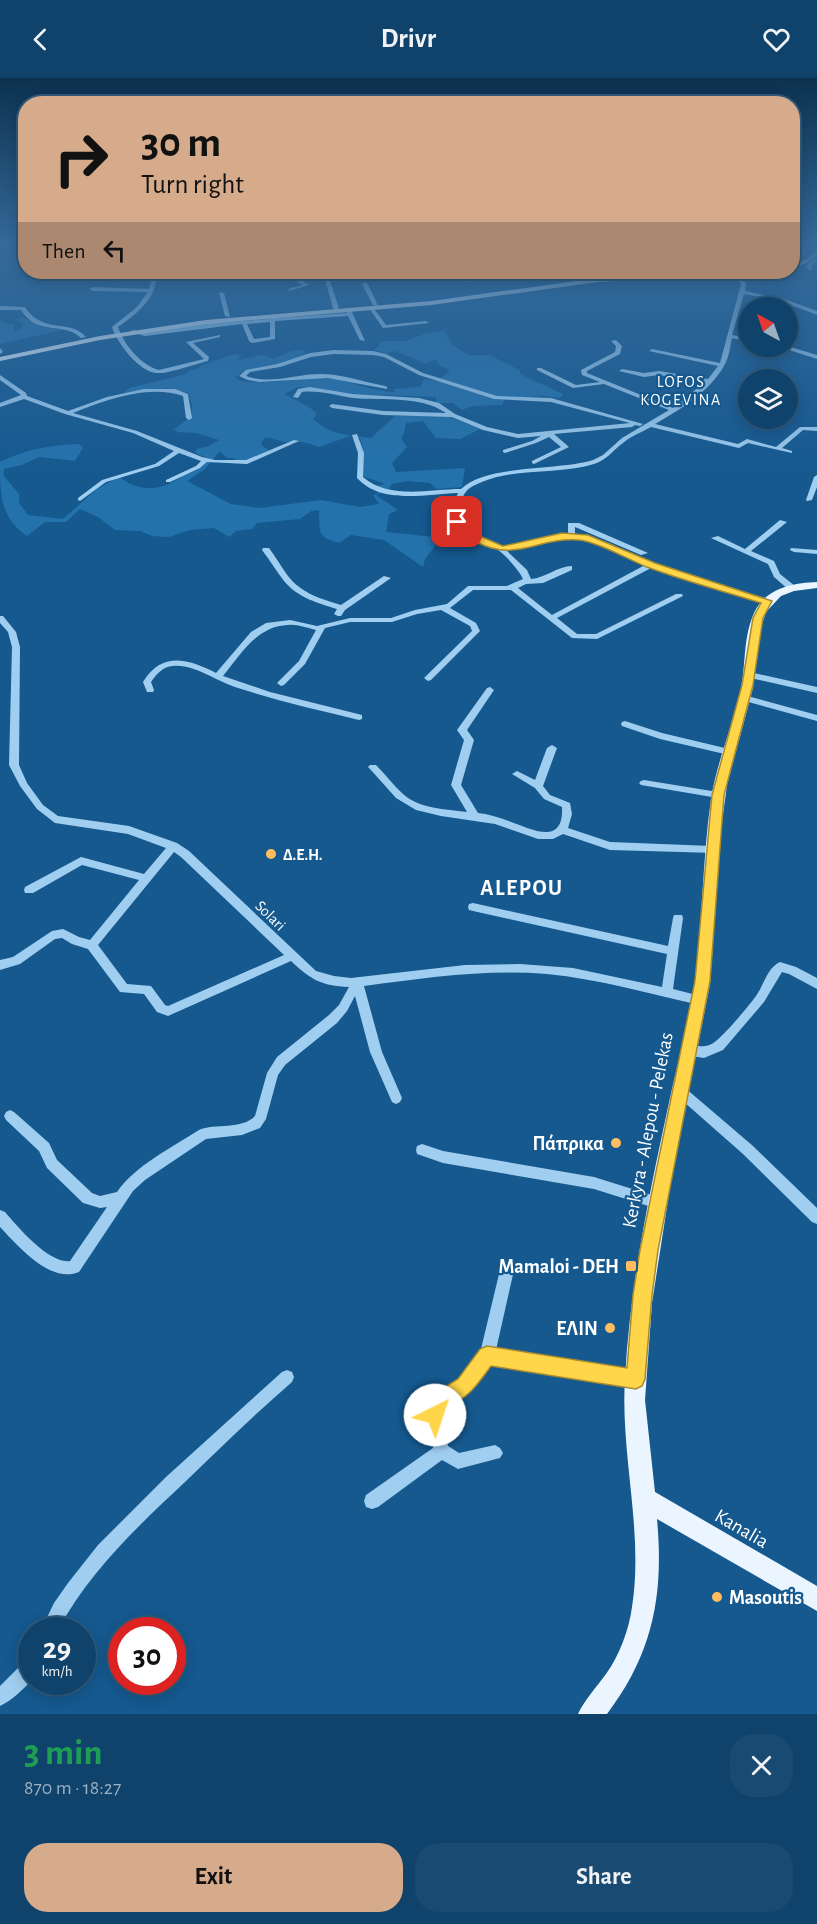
<!DOCTYPE html>
<meta charset="utf-8">
<style>
:root{--surface:#10436b;--page:#194a71;--text:#f1f3f6;--muted:#9cb0c1;--line:#305c7e;--accent:#d6ab8b}
body{margin:0;font-family:"Alegreya Sans",sans-serif;background:var(--page);color:var(--text);height:100vh;display:flex;flex-direction:column;font-size:22px;white-space:nowrap}
*{box-sizing:border-box;margin:0}
p{font-size:20px;color:var(--muted)}
.icon{flex:none;width:33px;height:33px;fill:none;stroke:currentColor;stroke-width:2;stroke-linecap:round;stroke-linejoin:round}
.map{position:relative;height:1636px;overflow:hidden}
.details{display:flex;flex-direction:column;background:var(--surface);flex:1}
.details>*{flex:none}
.top-card{position:absolute;left:18px;top:18px;width:782px;height:183px;border-radius:24px;box-shadow:0 3px 15px #0003,0 0 0 2px var(--line);background:#d6ab8b;color:#111;overflow:hidden}
.needle{width:39px;rotate:320deg}
.buttons{position:absolute;left:738px;top:219px;display:grid;gap:12px}
.buttons a{display:grid;place-items:center;width:60px;height:60px;border-radius:50%;background:var(--surface);box-shadow:0 3px 15px #0003,0 0 0 2px var(--line);font-size:30px}
.speed{position:absolute;left:18px;top:1539px;display:flex;gap:12px;font-size:30px;font-weight:700;text-align:center}
.speed>*{display:grid;place-content:center;width:78px;height:78px;border-radius:50%;background:var(--surface);box-shadow:0 3px 15px #0003,0 0 0 2px var(--line);line-height:1}
.speed small{font-size:15px;font-weight:400}
.speed .limit{border:9px solid #d22;background:#fff;color:#111}
.pin{position:absolute;display:grid;place-items:center;width:51px;height:51px;color:#fff;margin:-26px;border-radius:12px;box-shadow:0 3px 9px #0006}
.me{position:absolute;width:66px;margin:-33px;rotate:41deg;stroke-linejoin:round;filter:drop-shadow(0 0 4px #0008)}
.turn{display:flex;align-items:center;gap:21px;height:126px;padding:0 24px;font-size:27px}
.turn .icon{width:78px;height:78px;stroke-width:2.5}
.turn b{display:block;font-size:42px;line-height:51px}
.then{display:flex;align-items:center;height:57px;padding:0 24px;background:#0003;gap:12px;font-size:22px}
.round{display:grid;place-items:center;flex:none;width:63px;height:63px;border-radius:24px;background:var(--page)}
.head{display:flex;align-items:center;justify-content:space-between;height:102px;padding:0 24px}
h1{font-size:36px;font-weight:700;line-height:45px;color:#1e9e55}
.cta{display:flex;gap:12px;margin-top:auto;padding:12px 24px}
.cta a{flex:1;height:69px;border-radius:24px;background:var(--accent);color:#111;font-size:24px;font-weight:700;line-height:69px;text-align:center}
.cta a+a{background:var(--page);color:var(--text)}
header{display:flex;justify-content:space-between;align-items:center;height:78px;padding:0 24px;background:var(--surface);font-size:27px;font-weight:700}
.map>svg:first-child{display:block}
</style>
<header><svg class="icon" aria-label="back" viewBox="0 0 24 24"><path d="M15 5l-7 7 7 7"/></svg>Drivr<svg class="icon" aria-label="heart" viewBox="0 0 24 24"><path d="M12 20l-8-8c-3-5 5-10 8-4 3-6 11-1 8 4z"/></svg></header>
<div class="map">
<svg width="817" height="1636" viewBox="0 0 817 1636">
<rect width="100%" height="100%" fill="#15598f"/>
<g fill="#2472ac" fill-rule="evenodd">
<polygon points="179,194 251,194 239,198 212,196 208,201 184,203 170,197"/>
<polygon points="454,194 519,194 525,199 465,204"/>
<polygon points="22,239 43,249 62,252 0,266 0,243 14,247 14,253 19,253 23,246 16,242"/>
<path d="M445,253L452,267L469,277H489L520,292V296L563,316L560,320L544,318L505,320L502,327L472,328L462,332L453,325H436V319L358,316L298,309L284,316C292,320 312,329 317,336L313,341C330,357 348,357 371,360L395,338H448L480,351L460,361L436,360L423,343L406,345L404,355L401,360L407,369L392,385L396,394L465,390L462,409L437,411L430,405L408,403L392,406L387,413L376,417L398,432L389,436L386,454L434,459L433,465L436,467L425,481L423,489L384,462L351,457L339,465C316,458 320,455 319,432L311,433L300,441L257,445L252,451L236,453L229,459L214,450L190,452L169,459L152,458L140,453L115,452L98,439L80,431L66,444H45L27,458C0,439 0,417 0,384C27,371 50,367 79,366L83,370L75,383L39,379L22,387L4,391L3,397L19,416V425L28,437L63,441L98,410L120,399C138,414 159,413 178,401C191,392 199,395 210,381L195,375L197,371L209,368L219,362L196,355L177,354L174,351L191,339L192,328L189,315L168,310L123,316L129,310L186,296L190,292L198,291L200,288L234,276L241,277L238,282L262,277L274,281L291,273L305,272V276L276,286L244,293L235,299C247,311 303,299 322,300C347,300 370,314 395,314L394,311L420,309L424,301L438,303L450,292L439,287L436,281L425,286C415,280 405,278 395,273L386,275L374,272L379,268L381,263H406L427,255ZM350,358L360,360L363,371L362,398L385,406L376,408L383,413L373,417L379,426L360,429L321,422L260,430L231,426L187,403L205,391L220,373L227,380H234L237,383L246,382L269,372L261,367L264,360C273,358 280,365 289,364C301,363 307,364 319,369Z"/>
</g>
<g fill="none" stroke-linecap="round" stroke-linejoin="round">
<g fill="#a0cef0" fill-rule="evenodd">
<polygon points="807,167 811,167 804,177 792,182 792,179 800,175"/>
<polygon points="815,180 817,180 817,183 811,188 813,191 809,192 806,188"/>
<polygon points="37,194 41,194 47,200 42,201"/>
<path d="M156,194H160C155,201 156,209 152,216C144,230 131,240 118,249C124,267 141,287 159,292L204,281L186,264L220,257V259L193,265L209,279L208,283C196,286 168,296 157,295C139,294 117,265 112,249L137,229L148,214L92,213L89,211L92,209L149,211L152,199Z"/>
<polygon points="284,194 289,194 309,207 289,213 289,211 302,207"/>
<polygon points="323,194 327,194 329,200 358,194 364,194 330,203 339,230 336,232 333,230"/>
<polygon points="619,194 634,194 568,201 565,199"/>
<path d="M732,194H736L746,205L745,213L784,221L817,233V237L781,223L744,216L732,257L748,260V264L732,260C730,269 729,280 724,288C709,314 681,331 655,346L738,366L747,361L776,369L800,349H817V353L803,352L782,370L792,373V375L748,365L739,370L651,349C642,354 631,358 623,365C613,372 607,382 594,386C555,398 510,388 473,408C465,412 462,419 461,427C456,451 484,467 505,468C527,469 547,457 568,455V445H579L648,475L641,477L575,449V456C605,459 631,477 658,487C694,502 732,511 770,521V525H764L691,504L651,490L557,540L577,556H596L676,516H682L683,518L597,561L572,560L511,512H473L450,530L476,545L480,553L431,602L428,603L424,600L472,553L470,548L441,532L417,536L392,544H350L325,550L305,586L284,607L281,608L277,605L299,583L316,552C307,550 297,546 288,547C257,548 241,576 223,598L270,614L362,637V641L359,642C318,632 278,623 238,610C217,604 195,586 173,588C163,588 156,597 151,604L154,612L153,614H147L143,604C162,573 188,581 216,595L251,554L266,545L290,542L317,548L350,540H391L415,532L447,526L468,508H507L523,501C520,493 503,474 495,470C493,469 489,469 486,468C462,459 445,441 458,415C425,416 382,427 357,400L358,375L352,357L357,356L364,375L363,399C389,422 430,411 461,411C487,386 558,393 593,382L603,377L622,360L669,332L604,306L573,310L537,292V290H541L576,307L600,304L582,297L581,292L615,274L616,268L611,263L616,262L622,268L620,276L587,293V295L673,330L705,304L659,297L644,299L619,293L622,291L644,295L659,293L708,301L718,288L649,273L652,271L720,285L741,206ZM567,459L589,463L645,487L552,537L518,510L526,506L543,505L572,492V488C558,488 545,500 531,501L527,492L506,472C528,472 547,462 567,459Z"/>
<polygon points="365,204 368,206 378,228 373,227 362,206"/>
<polygon points="219,214 224,215 230,239 225,238"/>
<path d="M0,228L25,229C43,257 69,240 86,259L81,260C64,243 38,259 21,232H0Z"/>
<polygon points="372,228 386,247 426,243 429,245 383,250 369,230"/>
<path d="M348,230L351,232L365,263L360,262L348,238L275,243V261L252,265L249,263L242,246L145,258L130,254L133,252L145,254L210,245L270,241V238L273,236L276,238V240L347,235L345,232ZM270,244V259L254,261L247,246Z"/>
<polygon points="777,268 787,268 817,277 817,281"/>
<polygon points="0,270 3,274 0,276"/>
<path d="M334,272L373,273L386,276L423,295L497,318L551,320L643,346L640,348L635,347L632,349L554,356L569,369L534,386L532,385V383L561,369L549,359L536,365L505,375L503,374V372L532,363L541,358L518,360L483,352L452,339L383,337L332,330L329,328L332,326L383,333L446,335C420,317 384,323 354,320C337,318 319,312 302,314L298,320L293,319L298,311L310,309L353,316L419,320L439,325L455,336L487,349L518,356L630,345L551,324L494,321L419,297L384,279L373,277L334,276L311,279L280,289L250,294L246,298C270,307 296,296 320,296C342,296 364,304 385,308L387,309V311L328,300L259,304L248,302L239,298L246,292L277,286L310,275Z"/>
<path d="M0,297L26,315L27,318L68,333L107,319L144,311H175L188,316L192,340L189,342L186,340L183,318C149,306 105,322 73,335L137,353L202,379L215,382H246L294,362L299,363L247,386L207,384L200,390L170,404H166V402L196,388L201,383L179,375L159,388L106,404L80,423L78,422V420L102,402L155,386L174,373L133,355L65,336L24,321L0,329V325L21,317L0,302Z"/>
<polygon points="817,397 817,409 812,422 807,423 806,422 814,399"/>
<polygon points="780,442 787,444 751,473 774,483 780,496 795,508 795,512 789,512 774,499 768,486 711,460 718,458 745,471"/>
<path d="M263,470H269C276,479 281,489 288,498C301,515 321,521 341,527L384,498L391,500L345,532L341,538H338L334,536L337,531C318,525 298,520 284,503C276,493 270,482 262,472Z"/>
<polygon points="791,470 817,472 817,476 794,474 790,472"/>
<path d="M0,538H3L16,554L20,569L19,687L27,705L43,727L58,738L129,748L177,765L189,773L316,893L334,898L351,900L465,887L520,886L573,890L662,909L667,876L473,833L469,832L468,829L469,826L473,825L668,868L673,840L674,837H682L683,840L673,911L704,919L706,922L704,925L700,927C650,916 599,901 547,896C486,891 424,900 364,908L382,974L402,1020L400,1024L396,1026L392,1024L370,974L355,918L347,933L337,945L285,987L278,997L266,1041L260,1050L242,1057L206,1061L145,1102L133,1113L79,1194C50,1206 18,1168 0,1149V1132L5,1134C18,1149 49,1186 70,1183L107,1129L100,1130L83,1125L47,1090L39,1073L6,1042L4,1038L6,1034L10,1032L14,1034L49,1065L57,1082L92,1115L100,1118L117,1114C136,1087 171,1070 199,1052C215,1045 242,1052 255,1038L267,995L277,979L329,937L339,927L349,909C321,908 310,901 291,883L168,938L157,934L144,916L120,914L88,871L72,866L62,860L55,861L20,886L0,892V882L13,879L52,853L63,851L79,859L90,862L139,802L82,787L33,815H25L24,812L25,809L81,779L144,796L166,770L128,756L55,745L37,731L20,708L9,687L12,569L8,554L0,545ZM174,774L181,779L284,877L168,928L165,927L151,908L127,906L98,867Z"/>
<polygon points="749,594 817,609 817,615 746,599 746,595"/>
<path d="M490,609L494,612L467,652L474,662L461,707L478,735C488,736 497,739 506,742C528,749 564,771 562,729L544,721L535,710L512,696L517,693L535,702L547,670L552,667L557,670L543,708L550,717L570,725L572,736L568,750L610,764L712,768L717,772L716,775L610,772L563,756L553,761H538L495,746L441,738L416,732L396,720L370,691L368,689L370,687H376C385,696 393,707 403,716C420,731 445,731 467,734L451,707L464,662L457,652L487,610Z"/>
<polygon points="744,617 817,637 817,643 741,622 741,618"/>
<polygon points="625,643 662,655 729,671 734,674 729,677 660,661 622,648 621,646 622,644"/>
<polygon points="644,702 718,714 723,717 718,720 641,707 639,705 641,703"/>
<path d="M780,884L796,889L817,900V911L789,896L782,894L764,924L723,972L704,980L685,977L683,973L685,969C696,965 704,973 716,963C726,955 748,929 756,918C764,907 767,890 780,884Z"/>
<polygon points="680,1007 684,1009 753,1068 817,1130 817,1146 812,1144 743,1076 676,1017 674,1013 676,1009"/>
<polygon points="422,1066 443,1073 594,1099 658,1119 663,1120 665,1125 663,1130 658,1131 594,1111 443,1085 417,1076 416,1072 417,1068"/>
<polygon points="507,1185 512,1187 514,1192 496,1272 636,1294 641,1296 643,1301 641,1306 636,1308 490,1286 468,1315 443,1329 443,1337 448,1368 459,1375 495,1367 500,1370 503,1375 500,1380 458,1391 442,1382 378,1429 372,1431 366,1429 364,1423 366,1417 433,1370 427,1337 428,1326 433,1318 457,1304 480,1275 500,1192 502,1187"/>
<path d="M287,1292L292,1294L294,1299L292,1304C255,1336 220,1370 185,1404C137,1449 89,1494 58,1552H41L54,1525L68,1505L98,1467L166,1399L282,1294Z"/>
<path d="M32,1580V1602C22,1612 13,1622 0,1628V1608L26,1582Z"/>
</g>
<g fill="#eaf5ff" fill-rule="evenodd">
<polygon points="817,172 817,178 809,184 792,190 792,186 805,182"/>
<polygon points="729,194 766,194 762,196 598,204 431,227 206,246 100,262 0,283 0,279 100,258 206,242 431,223 598,200"/>
<path d="M817,504V510L794,513L781,518L766,534L760,552L753,610L727,707L722,744L710,906L671,1103L652,1225L645,1322L655,1414L817,1508V1533L657,1441C664,1517 653,1575 607,1636H578C585,1621 596,1610 606,1596C619,1578 629,1552 632,1529C644,1453 620,1377 625,1300C630,1206 650,1112 670,1020C678,983 688,946 694,908C703,846 702,783 711,721C717,683 733,648 741,610C746,585 743,557 755,533C767,510 793,505 817,504Z"/>
</g>
</g>
<linearGradient id="sky" x2="0" y2="1"><stop stop-color="#0c314f"/><stop offset="0.42" stop-color="#356a9b"/><stop offset="1" stop-color="#356a9b" stop-opacity="0"/></linearGradient>
<rect width="817" height="396" fill="url(#sky)"/>
<path fill="#ffd54a" stroke="#a68a30" stroke-width="1.5" d="M457,441L475,456L503,468L562,455L588,457L655,485L772,523L763,540L753,607L724,717L710,903L658,1172L652,1217L645,1301L642,1308L636,1311L491,1288C478,1306 468,1321 446,1329L442,1344L435,1346L428,1344L425,1337L429,1319L458,1301L480,1271L487,1268L627,1290L633,1217L640,1172L695,903L712,717L742,607L753,540L761,525C723,513 684,503 647,489C629,482 596,463 578,462C538,459 517,485 476,464C466,459 458,453 452,444Z"/>
<g fill="#ffbd60" stroke="#15598f" stroke-width="2">
<circle cx="271" cy="776" r="6"/>
<circle cx="616" cy="1065" r="6"/>
<rect x="625" y="1182" width="12" height="12" rx="3"/>
<circle cx="610" cy="1250" r="6"/>
<circle cx="717" cy="1519" r="6"/>
</g>
<g text-anchor="middle" stroke-width="4.5" stroke-linejoin="round" paint-order="stroke">
<g font-size="16" letter-spacing="1.5" fill="#fff" stroke="#15598f">
<text x="681" y="309">LOFOS<tspan x="681" dy="18">KOGEVINA</tspan></text>
</g>
<g font-size="16" font-weight="bold" fill="#fff" stroke="#15598f" text-anchor="start">
<text x="283" y="782">Δ.Ε.Η.</text>
</g>
<g font-size="16" fill="#fff" stroke="#15598f">
<text transform="translate(271 837) rotate(44)" y="6">Solari</text>
</g>
<g font-size="20" fill="#fff" stroke="#15598f">
<text transform="translate(647 1052) rotate(-79)" y="7">Kerkyra - Alepou - Pelekas</text>
<text transform="translate(742 1450) rotate(30)" y="7">Kanalia</text>
</g>
<g font-size="20" font-weight="bold" fill="#fff" stroke="#15598f" text-anchor="end">
<text x="604" y="1072">Πάπρικα</text>
<text x="619" y="1195">Mamaloi - DEH</text>
<text x="598" y="1257">ΕΛΙΝ</text>
<text x="729" y="1526" text-anchor="start">Masoutis</text>
</g>
<g font-size="22" font-weight="bold" letter-spacing="1.5" fill="#fff" stroke="#15598f">
<text x="522" y="817">ALEPOU</text>
</g>
</g>
</svg>
<div class="buttons">
<a><svg class="needle" viewBox="-14 -14 28 28"><path d="M0-13l5 13h-10z" fill="#e53935"/><path d="M0 13l5-13h-10z" fill="#9cb0c1"/></svg></a>
<a><svg class="icon" aria-label="layers" viewBox="0 0 24 24"><path d="M12 4l9 5-9 5-9-5zM3 14l9 5 9-5"/></svg></a>
</div>
<div class="speed"><div>29<small>km/h</small></div><div class="limit">30</div></div>
<div class="pin" style="left:457px;top:444px;background:#d93025"><svg class="icon" aria-label="arrive" viewBox="0 0 24 24"><path d="M6 21V4h12l-3 4 3 4H6"/></svg></div>
<svg class="me" style="left:435px;top:1337px" viewBox="-20 -20 40 40"><circle r="19" fill="#fff"/><path d="M0-13L10 11 0 6-10 11z" fill="#ffd54a"/></svg>
<div class="top-card">
<div class="turn"><svg class="icon" aria-label="right" viewBox="0 0 24 24"><path d="M7 20v-9h11M14 6l5 5-5 5"/></svg><div><b>30 m</b>Turn right</div></div>
<div class="then">Then<svg class="icon" aria-label="left" viewBox="0 0 24 24"><path d="M17 20v-9H6M10 6l-5 5 5 5"/></svg></div>
</div>
</div>
<section class="details">
<div class="head"><div><h1>3 min</h1><p>870 m · 18:27</p></div><a class="round"><svg class="icon" aria-label="close" viewBox="0 0 24 24"><path d="M6 6l12 12M18 6L6 18"/></svg></a></div>
<div class="cta"><a>Exit</a><a>Share</a></div>
</section>
